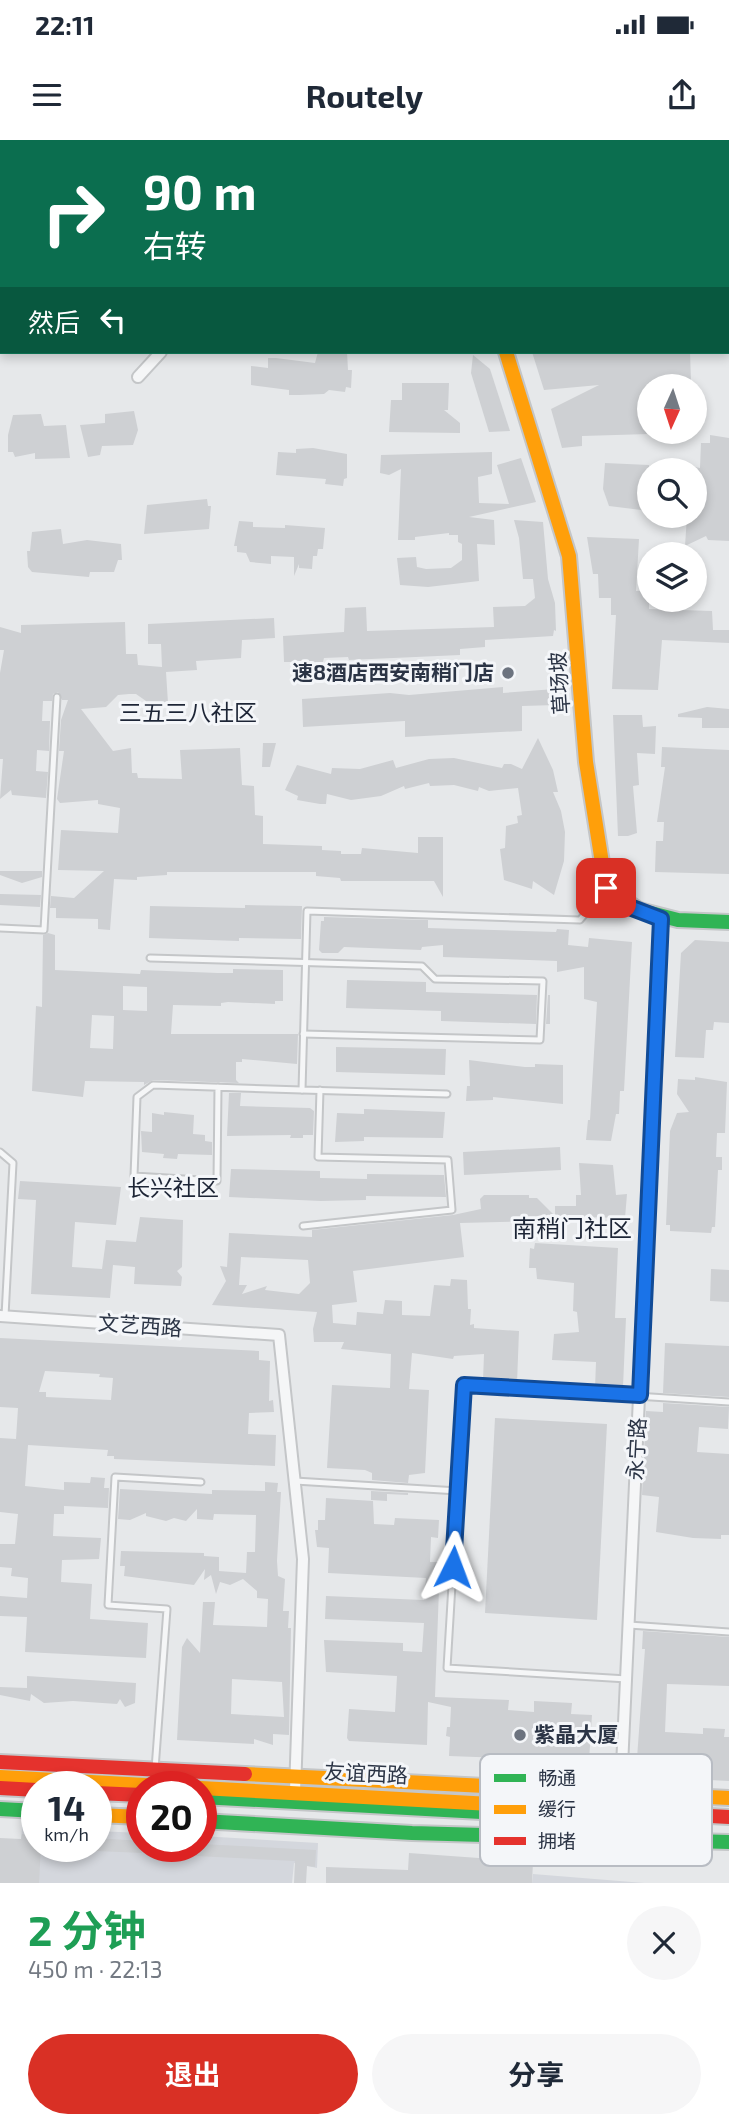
<!DOCTYPE html>
<html lang="zh">
<meta charset="utf-8">
<style>
:root{--surface:#fff;--page:#f6f6f7;--text:#1f2937;--muted:#747a83;--accent:#d93025}
body{margin:0;font-family:"Exo 2","Noto Sans SC",sans-serif;background:var(--page);color:var(--text);height:100vh;display:flex;flex-direction:column;font-size:26px;white-space:nowrap}
*{box-sizing:border-box;margin:0}
p{font-size:23px;color:var(--muted)}
.icon{flex:none;width:38px;height:38px;fill:none;stroke:currentColor;stroke-width:2;stroke-linecap:round;stroke-linejoin:round}
.map{position:relative;height:1743px;overflow:hidden}
.details{display:flex;flex-direction:column;background:var(--surface);flex:1}
.details>*{flex:none}
.hud{position:absolute;left:0px;top:0px;width:730px;height:214px;box-shadow:0 4px 10px #0003;background:#0b6e4f;color:#fff;overflow:hidden}
.needle{width:46px;rotate:183deg}
.fabs{position:absolute;left:637px;top:234px;display:grid;gap:14px}
.fabs a{display:grid;place-items:center;width:70px;height:70px;border-radius:50%;background:var(--surface);box-shadow:0 4px 10px #0003;font-size:35px}
.speed{position:absolute;left:21px;top:1631px;display:flex;gap:14px;font-size:35px;font-weight:700;text-align:center}
.speed>*{display:grid;place-content:center;width:91px;height:91px;border-radius:50%;background:var(--surface);box-shadow:0 4px 10px #0003;line-height:1}
.speed small{font-size:18px;font-weight:400}
.speed .limit{border:10px solid #d22;background:#fff;color:#111}
.pin{position:absolute;display:grid;place-items:center;width:60px;height:60px;color:#fff;margin:-30px;border-radius:14px;box-shadow:0 4px 10px #0006}
.me{position:absolute;width:77px;margin:-38px;rotate:3deg;stroke-linejoin:round;filter:drop-shadow(0 0 5px #0008)}
.turn{display:flex;align-items:center;gap:24px;height:147px;padding:0 28px;font-size:32px}
.turn .icon{width:91px;height:91px;stroke-width:2.5}
.turn b{display:block;font-size:49px;line-height:60px}
.then{display:flex;align-items:center;height:66px;padding:0 28px;background:#0003;gap:14px;font-size:26px}
.round{display:grid;place-items:center;flex:none;width:74px;height:74px;border-radius:37px;background:var(--page)}
.headline{display:flex;align-items:center;justify-content:space-between;height:119px;padding:0 28px}
h1{font-size:42px;font-weight:700;line-height:52px;color:#1e9e55}
.primary-button{display:flex;gap:14px;margin-top:auto;padding:14px 28px}
.primary-button a{flex:1;height:80px;border-radius:42px;background:var(--accent);color:#fff;font-size:28px;font-weight:700;line-height:80px;text-align:center}
.primary-button a+a{background:var(--page);color:var(--text)}
.status{display:flex;justify-content:space-between;align-items:center;height:49px;padding:0 35px;background:var(--surface);direction:ltr}
.status svg{height:19px;fill:currentColor}
header{display:flex;justify-content:space-between;align-items:center;height:91px;padding:0 28px;background:var(--surface);font-size:32px;font-weight:700}
.map>svg:first-child{display:block}
</style>
<div class="status"><b>22:11</b><svg viewBox="0 0 49 12"><path d="M0 12V9h3v3zM5 12V6h3v6zM10 12V3h3v9zM15 12V0h3v12zM26 1h20v11H26zM47 4h2v5h-2z"/></svg></div>
<header><svg class="icon" aria-label="menu" viewBox="0 0 24 24"><path d="M4 6h16M4 12h16M4 18h16"/></svg>Routely<svg class="icon" aria-label="share" viewBox="0 0 24 24"><path d="M12 15V3M7 8l5-5 5 5M5 13v7h14v-7"/></svg></header>
<div class="map">
<svg width="729" height="1743" viewBox="0 0 729 1743">
<rect width="100%" height="100%" fill="#e6e8ea"/>
<g fill="#d4d7dd">
<polygon points="22,1687 37,1688 37,1706 96,1706 96,1691 142,1693 142,1706 201,1706 201,1696 318,1703 317,1728 294,1723 292,1743 18,1743"/>
<polygon points="533,1734 644,1743 532,1743"/>
</g>
<g fill="#ced0d3" fill-rule="evenodd">
<polygon points="318,212 347,212 348,230 352,230 351,248 346,247 345,252 329,250 324,254 299,255 289,255 289,250 251,245 251,226 268,228 268,218 276,218 315,223"/>
<polygon points="532,212 690,212 691,241 649,242 649,294 582,296 582,306 562,308 551,269 599,245 544,250"/>
<polygon points="473,215 490,229 510,291 489,292 471,233"/>
<polygon points="402,243 449,243 448,270 444,270 460,283 460,293 389,292 391,260 402,260"/>
<polygon points="134,271 138,290 133,305 102,306 100,315 88,317 80,285 105,283 105,274"/>
<polygon points="41,274 44,286 66,285 70,318 35,319 35,313 15,317 13,312 8,312 8,295 13,275"/>
<polygon points="710,295 729,298 729,401 708,400 706,396 685,406 687,376 695,376 695,327 700,328 701,303 710,303"/>
<polygon points="313,308 347,314 347,338 344,339 343,346 325,344 326,339 276,335 278,312 296,313 296,309"/>
<polygon points="492,312 492,334 478,337 479,363 509,364 497,325 521,318 536,362 469,377 494,380 495,405 477,404 479,441 428,447 400,445 397,418 416,417 417,427 426,429 451,428 462,420 462,404 458,402 458,395 449,395 449,393 415,397 415,400 398,400 401,329 389,335 380,333 381,315"/>
<polygon points="605,323 649,325 649,371 609,366 603,349"/>
<polygon points="207,359 208,366 211,366 209,389 144,394 147,365"/>
<polygon points="514,380 543,382 548,439 555,463 556,491 554,490 553,496 485,500 485,507 460,509 460,515 349,520 348,517 324,518 323,522 284,522 283,496 344,492 345,468 366,467 367,491 494,487 493,467 525,466 535,458 533,439 523,439 519,398"/>
<polygon points="239,381 253,382 253,387 285,388 285,385 325,388 323,409 318,409 317,416 313,416 312,429 299,428 299,424 294,436 294,417 271,416 271,424 250,422 246,413 237,412 237,406 234,406"/>
<polygon points="61,389 63,404 87,400 121,404 122,420 118,420 114,432 90,432 89,437 32,432 28,427 27,411 30,411 32,392"/>
<polygon points="587,397 639,399 636,451 649,450 649,469 712,471 713,490 729,490 729,503 662,500 658,550 612,549 616,475 611,475 611,458 599,458 598,434 593,434"/>
<polygon points="274,478 275,498 242,500 241,518 196,521 197,530 166,532 168,563 146,565 146,561 136,554 129,554 118,555 106,567 81,569 113,611 131,608 132,633 137,633 138,638 182,639 180,610 240,608 242,645 254,646 255,675 263,676 263,704 322,706 322,710 341,711 341,714 361,714 362,708 418,713 418,697 443,697 443,757 434,741 341,741 340,738 316,736 316,732 167,732 167,735 137,737 137,740 114,739 110,790 98,789 98,779 56,778 56,768 50,768 51,756 74,758 104,731 58,730 61,690 118,693 120,668 98,664 98,660 60,663 57,659 64,611 59,611 61,580 68,560 62,560 58,552 53,554 52,561 43,561 42,581 50,581 49,611 37,610 36,631 48,632 46,658 12,655 11,650 0,659 3,619 0,619 0,533 4,510 0,510 0,487 21,493 21,485 125,482 126,514 137,514 138,525 162,527 161,504 148,504 148,484"/>
<polygon points="503,547 503,553 555,549 556,565 522,566 522,591 405,597 405,581 303,587 302,559 390,553 409,555"/>
<polygon points="707,567 729,569 729,588 702,588 702,578 678,577 678,574"/>
<polygon points="613,575 642,575 643,587 656,586 655,614 637,613 639,645 633,646 637,693 628,696 618,696"/>
<polygon points="538,598 553,630 558,652 553,652 561,671 565,692 564,721 554,755 533,741 532,749 504,740 500,709 505,708 506,686 518,683 517,676 522,675 518,648 489,651 479,647 478,651 454,645 430,646 429,643 405,649 404,646 381,656 351,660 327,654 326,664 320,664 297,660 298,656 285,650 297,625 331,634 332,628 360,629 393,620 396,628 429,619 454,618 502,628 504,624 511,624 522,629"/>
<polygon points="263,603 276,603 270,627 262,627"/>
<polygon points="662,607 729,610 729,734 655,732 656,701 663,701 664,682 657,682 665,627 661,627"/>
<polygon points="0,731 42,731 42,737 22,743 0,735"/>
<polygon points="0,754 41,755 40,767 0,765"/>
<polygon points="245,765 302,766 301,799 239,798 239,801 149,798 150,766 245,768"/>
<polygon points="324,777 428,780 428,788 556,792 557,789 569,790 568,805 588,807 589,798 632,802 624,951 620,951 619,974 616,974 611,1001 586,1000 588,980 590,980 597,862 584,859 584,827 557,832 557,821 443,817 443,805 422,807 421,810 344,807 338,813 322,813 319,810 321,781 324,781"/>
<path d="M48,793L55,795V830L140,834L141,830L218,833H233V829L283,830V861H275V864L228,862L221,863V866L173,865L171,894H298L297,924L242,919V922H236V940L239,943L153,940L144,945V942L85,941L83,957L32,951L36,866L42,867L43,795ZM123,846L147,847V871L123,870ZM92,875L114,876L113,909L90,908Z"/>
<polygon points="695,800 729,802 729,883 714,882 713,890 706,890 704,918 675,917 681,813"/>
<polygon points="347,840 426,842 426,852 537,855 536,884 441,881 441,871 346,868"/>
<polygon points="548,855 550,855 550,884 546,884"/>
<polygon points="336,907 446,909 445,935 336,932"/>
<polygon points="469,920 525,927 535,927 535,924 563,925 563,964 493,957 493,960 466,961 467,946 470,946"/>
<polygon points="695,937 727,942 725,993 717,993 716,1017 722,1017 722,1030 718,1030 715,1087 712,1087 711,1093 670,1091 670,1085 666,1085 670,991 677,973 689,972 677,954 678,939 695,940"/>
<polygon points="229,953 241,953 240,966 310,968 314,971 313,995 303,995 303,998 290,998 291,995 227,996"/>
<polygon points="364,969 445,972 443,998 364,997 364,1001 335,1002 337,973 364,974"/>
<polygon points="164,972 194,975 193,994 205,995 205,1001 212,1002 212,1015 178,1014 177,1019 163,1018 164,1014 142,1012 141,991 152,992 152,973 164,975"/>
<polygon points="560,1007 561,1030 464,1035 463,1012"/>
<path d="M579,1023L613,1025L616,1055L627,1054L625,1078L538,1076V1081L460,1083L464,1117L353,1131L357,1162L332,1165L333,1183L356,1185L357,1172L383,1174L385,1160L402,1161V1175L430,1176L434,1145L450,1146L451,1139L467,1140L468,1169H471L470,1185L474,1184V1188L519,1191L517,1243L483,1241L484,1214L454,1216L453,1219L412,1213L409,1249L429,1250L425,1333L409,1335L408,1343L372,1340V1333L365,1330L327,1328L332,1245L390,1248L391,1214L341,1209L344,1202H314L313,1189L317,1172L212,1165L226,1141L220,1126L227,1127L229,1093L312,1097V1090L453,1075L481,1069L480,1059L484,1055H529V1058H537L555,1076V1066H576V1055H581ZM241,1117L308,1120L310,1143L299,1154L265,1150L267,1146L242,1154L247,1145H239Z"/>
<polygon points="231,1029 320,1031 320,1038 367,1039 367,1034 444,1035 446,1057 366,1056 366,1060 321,1061 229,1057"/>
<polygon points="20,1041 121,1047 116,1085 75,1082 72,1127 102,1129 106,1100 136,1102 140,1077 183,1080 182,1127 177,1131 182,1137 181,1146 134,1144 135,1127 113,1125 110,1158 31,1154 36,1060 18,1059"/>
<polygon points="535,1103 618,1108 615,1178 626,1178 623,1247 595,1248 596,1222 552,1220 554,1194 579,1192 577,1172 573,1171 574,1143 537,1139 536,1128 529,1128 530,1108 534,1109"/>
<polygon points="711,1129 729,1130 729,1162 710,1161"/>
<path d="M0,1198L259,1211V1220L270,1221L269,1261L273,1260L274,1272L249,1273L248,1294L276,1295L275,1326L114,1319V1316H107L108,1310L28,1305L25,1346L64,1350V1342L90,1343L91,1337L105,1338L104,1348H109L108,1368L64,1366V1374H54L53,1396L101,1398L99,1419L62,1420L61,1442L92,1444L90,1479L148,1483L146,1518L25,1512L27,1477L0,1476V1456L27,1458L28,1438L11,1436L12,1428L0,1427V1404H15L18,1374L0,1372V1298L16,1299L18,1268L0,1267ZM45,1231L100,1234L99,1237L113,1238L111,1260L46,1257V1252H39Z"/>
<polygon points="665,1203 729,1206 729,1257 663,1253"/>
<polygon points="663,1263 729,1267 728,1289 699,1287 697,1312 729,1314 729,1395 721,1395 721,1399 693,1398 656,1392 659,1357 642,1355 646,1271 663,1272"/>
<polygon points="495,1278 607,1284 597,1480 485,1473"/>
<path d="M265,1342L278,1343L277,1352H281L277,1421L278,1436L285,1439L283,1471H289L288,1488H291L289,1595L273,1594V1605L254,1599V1604L177,1600L182,1507L187,1498L200,1513L203,1462H215L213,1485L267,1487L268,1459L257,1458V1451L243,1439L230,1445L220,1442L216,1454L211,1435L204,1440L205,1429L194,1445L124,1436L125,1426H120L121,1411L204,1413V1416L219,1417V1431L246,1433L247,1412H255L256,1375L214,1374L213,1380L197,1379V1369L186,1381L174,1378L166,1381L146,1376V1373L130,1380L118,1379L120,1349L212,1354V1350L265,1351ZM232,1539L282,1542L284,1577L231,1574Z"/>
<polygon points="371,1351 408,1353 408,1355 387,1354 387,1361 371,1360"/>
<polygon points="326,1358 373,1361 374,1384 394,1385 395,1378 439,1380 438,1398 431,1397 430,1422 440,1422 435,1557 509,1560 508,1570 534,1572 534,1561 572,1563 571,1574 592,1575 589,1621 449,1616 450,1597 446,1596 447,1587 450,1587 451,1567 428,1562 427,1605 349,1601 347,1598 349,1569 395,1572 397,1536 326,1532 324,1500 403,1503 403,1511 422,1512 424,1483 325,1479 326,1456 424,1460 426,1438 328,1433 329,1408 317,1407 315,1390 318,1390 318,1380 325,1380"/>
<polygon points="643,1491 729,1497 729,1546 667,1544 665,1592 703,1594 703,1588 725,1589 724,1597 729,1597 729,1641 649,1637 650,1623 637,1618 645,1509 642,1509"/>
<polygon points="27,1536 136,1543 135,1563 125,1567 120,1559 117,1564 73,1561 44,1563 31,1554 30,1561 0,1555 0,1547 27,1548"/>
<polygon points="22,1694 37,1695 37,1706 41,1706 39,1743 0,1743 0,1698 21,1699"/>
<polygon points="96,1698 142,1701 142,1713 96,1711"/>
<polygon points="201,1704 316,1710 315,1727 307,1726 306,1743 294,1743 295,1721 196,1716 197,1706"/>
<polygon points="409,1713 533,1722 532,1743 326,1743 326,1727 408,1730"/>
</g>
<g fill="none" stroke-linecap="round" stroke-linejoin="round">
<g stroke="#c4c6c8" stroke-width="9">
<g id="lane">
<polyline points="0,788 44,790 57,557"/>
<polyline points="150,818 422,826 435,839 543,841 540,900 303,894"/>
<polyline points="218,947 217,1041 134,1036 137,957 153,945 302,950"/>
<polyline points="447,954 302,950 307,771 580,780 606,748"/>
<polyline points="0,1012 13,1023 5,1176"/>
<polyline points="303,1086 452,1070 448,1020 318,1017 320,950"/>
<polyline points="295,1341 458,1351"/>
<polyline points="629,1485 729,1492"/>
<polyline points="627,1539 447,1528 464,1245 729,1262"/>
<polyline points="155,1629 167,1469 108,1465 115,1337 201,1342"/>
</g>
</g>
<g stroke="#c4c6c8" stroke-width="14">
<g id="street">
<polyline points="138,237 161,212"/>
<polyline points="0,1176 279,1195 303,1419 295,1651"/>
<polyline points="620,1670 661,779"/>
</g>
</g>
<g stroke="#c4c6c8" stroke-width="18">
<g id="fast">
<polyline points="639,770 678,780 729,782"/>
<polyline points="201,1657 500,1673"/>
<polyline points="0,1669 37,1671"/>
<polyline points="201,1681 412,1693 729,1702"/>
</g>
</g>
<g stroke="#c4c6c8" stroke-width="18">
<g id="slow">
<polyline points="425,0 426,2"/>
<polyline points="506,212 569,416 586,622 606,748 639,770"/>
<polyline points="245,1634 729,1658"/>
<polyline points="0,1637 491,1664"/>
<polyline points="96,1675 142,1677"/>
</g>
</g>
<g stroke="#c4c6c8" stroke-width="18">
<g id="jam">
<polyline points="0,1622 245,1634"/>
<polyline points="0,1648 37,1650"/>
<polyline points="96,1653 142,1655"/>
<polyline points="491,1664 729,1677"/>
</g>
</g>
<use href="#lane" stroke="#f5f6f7" stroke-width="5"/>
<use href="#street" stroke="#f5f6f7" stroke-width="10"/>
<use href="#fast" stroke="#30b455" stroke-width="14"/>
<use href="#slow" stroke="#ff9f0a" stroke-width="14"/>
<use href="#jam" stroke="#e5322d" stroke-width="14"/>
</g>
<g fill="none" stroke-linecap="round" stroke-linejoin="round">
<g stroke="#114b97" stroke-width="18">
<polyline id="route" points="453,1427 464,1245 640,1255 661,779 627,766 606,748"/>
</g>
<use href="#route" stroke="#1a73e8" stroke-width="12"/>
</g>
<g fill="#6c737f" stroke="#f4f6f9" stroke-width="2.5">
<circle cx="508" cy="533" r="7"/>
<circle cx="520" cy="1595" r="7"/>
</g>
<g text-anchor="middle" stroke-width="6" stroke-linejoin="round" paint-order="stroke">
<g font-size="21" font-weight="bold" fill="#2b3445" stroke="#f4f6f9" text-anchor="end">
<text x="494" y="540">速8酒店西安南稍门店</text>
<text x="534" y="1602" text-anchor="start">紫晶大厦</text>
</g>
<g font-size="21" fill="#2b3445" stroke="#f4f6f9">
<text transform="translate(560 543) rotate(-94)" y="7">草场坡</text>
<text transform="translate(140 1186) rotate(4)" y="7">文艺西路</text>
<text transform="translate(637 1309) rotate(-87)" y="7">永宁路</text>
<text transform="translate(366 1634) rotate(3)" y="7">友谊西路</text>
</g>
<g font-size="23" fill="#1d2536" stroke="#f4f6f9">
<text x="188" y="581">三五三八社区</text>
<text x="173" y="1056">长兴社区</text>
</g>
<g font-size="24" fill="#1d2536" stroke="#f4f6f9">
<text x="572" y="1097">南稍门社区</text>
</g>
</g>
<rect x="480" y="1614" width="232" height="112" rx="10" fill="#f4f6f9" stroke="#b8bcc3" stroke-width="2"/>
<rect x="494" y="1634" width="32" height="8" fill="#30b455"/>
<rect x="494" y="1665" width="32" height="9" fill="#ff9f0a"/>
<rect x="494" y="1697" width="32" height="8" fill="#e5322d"/>
<g font-size="19" fill="#2b3445">
<text x="538" y="1645">畅通</text>
<text x="538" y="1676">缓行</text>
<text x="538" y="1708">拥堵</text>
</g>
</svg>
<div class="fabs">
<a><svg class="needle" viewBox="-14 -14 28 28"><path d="M0-13l5 13h-10z" fill="#e53935"/><path d="M0 13l5-13h-10z" fill="#747a83"/></svg></a>
<a><svg class="icon" aria-label="search" viewBox="0 0 24 24"><circle cx="10" cy="10" r="6"/><path d="M15 15l6 6"/></svg></a>
<a><svg class="icon" aria-label="layers" viewBox="0 0 24 24"><path d="M12 4l9 5-9 5-9-5zM3 14l9 5 9-5"/></svg></a>
</div>
<div class="speed"><div>14<small>km/h</small></div><div class="limit">20</div></div>
<div class="pin" style="left:606px;top:748px;background:#d93025"><svg class="icon" aria-label="arrive" viewBox="0 0 24 24"><path d="M6 21V4h12l-3 4 3 4H6"/></svg></div>
<svg class="me" style="left:453px;top:1427px" viewBox="-20 -20 40 40"><path d="M0-17L14 15 0 8-14 15z" fill="#1a73e8" stroke="#fff" stroke-width="4"/></svg>
<div class="hud">
<div class="turn"><svg class="icon" aria-label="right" viewBox="0 0 24 24"><path d="M7 20v-9h11M14 6l5 5-5 5"/></svg><div><b>90 m</b>右转</div></div>
<div class="then">然后<svg class="icon" aria-label="left" viewBox="0 0 24 24"><path d="M17 20v-9H6M10 6l-5 5 5 5"/></svg></div>
</div>
</div>
<section class="details">
<div class="headline"><div><h1>2 分钟</h1><p>450 m · 22:13</p></div><a class="round"><svg class="icon" aria-label="close" viewBox="0 0 24 24"><path d="M6 6l12 12M18 6L6 18"/></svg></a></div>
<div class="primary-button"><a>退出</a><a>分享</a></div>
</section>
